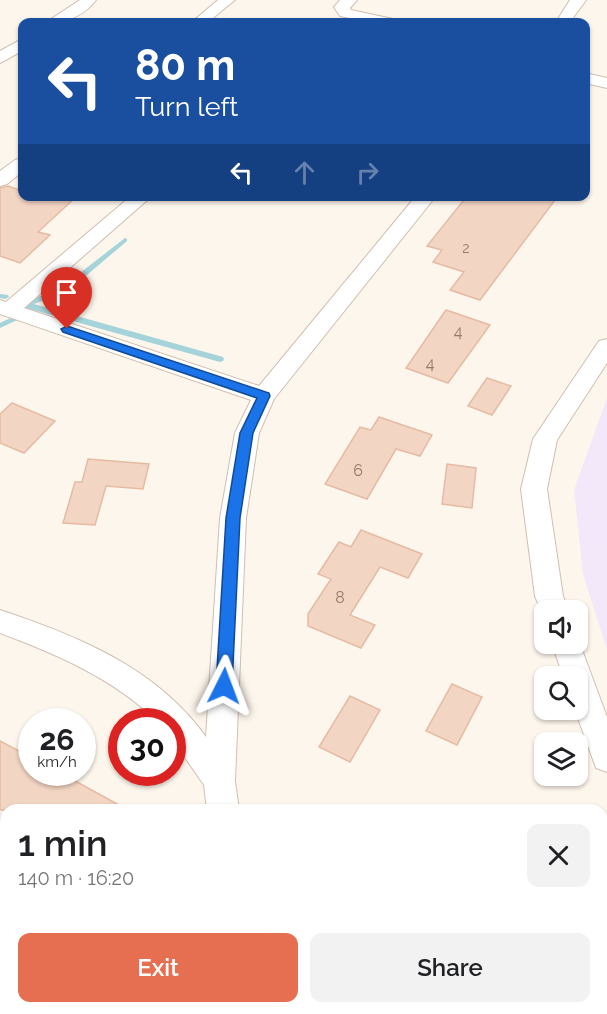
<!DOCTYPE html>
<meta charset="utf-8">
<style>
:root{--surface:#fff;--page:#f2f2f2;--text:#202124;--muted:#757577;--accent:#e76f51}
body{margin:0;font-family:Raleway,sans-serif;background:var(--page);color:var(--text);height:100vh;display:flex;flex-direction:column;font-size:22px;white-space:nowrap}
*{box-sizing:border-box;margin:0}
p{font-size:20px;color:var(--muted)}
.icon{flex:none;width:33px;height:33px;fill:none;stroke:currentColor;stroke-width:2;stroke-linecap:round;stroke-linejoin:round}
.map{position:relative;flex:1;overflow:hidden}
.side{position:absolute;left:0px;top:804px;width:608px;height:210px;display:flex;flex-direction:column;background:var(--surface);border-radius:18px 18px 0 0;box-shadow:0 2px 4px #0004}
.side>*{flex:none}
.guide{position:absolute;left:18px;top:18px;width:572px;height:183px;border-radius:12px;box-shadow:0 2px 4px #0004;background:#1a4fa0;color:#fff;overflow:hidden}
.tools{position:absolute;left:534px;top:600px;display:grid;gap:12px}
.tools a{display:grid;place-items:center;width:54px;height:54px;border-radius:12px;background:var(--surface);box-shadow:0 2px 4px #0004;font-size:30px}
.speed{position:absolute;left:18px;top:708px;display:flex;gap:12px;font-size:30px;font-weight:700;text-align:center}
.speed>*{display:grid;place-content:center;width:78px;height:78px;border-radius:50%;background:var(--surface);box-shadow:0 2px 4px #0004;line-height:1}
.speed small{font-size:15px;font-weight:400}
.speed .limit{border:9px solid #d22;background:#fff;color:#111}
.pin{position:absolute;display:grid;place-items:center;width:51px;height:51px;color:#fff;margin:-62px -26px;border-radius:50% 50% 50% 0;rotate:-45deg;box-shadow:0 0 6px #0007}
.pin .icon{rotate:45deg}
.me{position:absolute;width:66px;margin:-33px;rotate:3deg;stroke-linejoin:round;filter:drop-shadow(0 0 4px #0008)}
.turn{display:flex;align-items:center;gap:21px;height:126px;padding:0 18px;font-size:27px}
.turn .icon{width:78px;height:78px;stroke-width:2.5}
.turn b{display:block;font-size:42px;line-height:51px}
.lanes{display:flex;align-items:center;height:57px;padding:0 18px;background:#0003;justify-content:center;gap:30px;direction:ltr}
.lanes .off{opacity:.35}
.round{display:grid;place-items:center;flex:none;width:63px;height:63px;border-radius:12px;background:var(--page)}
.head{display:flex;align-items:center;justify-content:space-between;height:102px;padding:0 18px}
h1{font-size:36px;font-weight:600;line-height:45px}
.primary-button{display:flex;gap:12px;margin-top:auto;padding:12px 18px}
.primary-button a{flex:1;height:69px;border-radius:12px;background:var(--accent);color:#fff;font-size:24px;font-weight:600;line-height:69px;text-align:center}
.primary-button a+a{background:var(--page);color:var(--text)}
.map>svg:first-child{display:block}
</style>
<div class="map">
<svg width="607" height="1014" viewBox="0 0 607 1014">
<rect width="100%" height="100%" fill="#fdf6ec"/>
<polygon fill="#f3e8fa" points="607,398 607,650 583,574 574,490"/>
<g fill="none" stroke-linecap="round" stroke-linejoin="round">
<g fill="#a5d3da" fill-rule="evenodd">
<polygon points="125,238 127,239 127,241 68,291 34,304 223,357 224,359 223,361 220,362 22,307 17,303 21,301 26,302 62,287"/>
<polygon points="0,294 8,295 9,297 5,299 0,298"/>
<polygon points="21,313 27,313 28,315 0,328 0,323"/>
</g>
</g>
<g fill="#f3d5c3" stroke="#e6bba3" stroke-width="1.5">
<polygon points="8,186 22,191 22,196 77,196 38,232 50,235 20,263 0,256 0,188"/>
<polygon points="467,196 558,196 480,300 450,290 464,272 433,262 442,250 427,246"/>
<polygon points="446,310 490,325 448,383 406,368"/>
<polygon points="487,378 511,386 492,415 468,406"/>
<polygon points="12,403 55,421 24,453 0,443 0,414"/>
<polygon points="379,417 432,435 420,456 396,449 367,499 325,484 360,427 371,430"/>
<polygon points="88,459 149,464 143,489 106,486 95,525 63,523 75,482 82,482"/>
<polygon points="447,464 476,468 472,508 442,504"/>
<polygon points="361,530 422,554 408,578 380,567 350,615 375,625 361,648 308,626 308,614 331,579 318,574 339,542 351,547"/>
<polygon points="452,684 482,697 457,745 426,731"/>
<polygon points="350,696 380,710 350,762 319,747"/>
<polygon points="0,741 32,758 32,772 59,772 128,810 0,810"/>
</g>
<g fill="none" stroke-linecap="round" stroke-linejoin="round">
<g stroke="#d1beb0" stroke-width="2">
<g id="street">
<path d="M80,0H96C84,16 68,22 49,22L51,19Z"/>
<polygon points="218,0 235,0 208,22 192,22"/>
<polygon points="340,0 357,0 350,8 351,10 393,19 396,22 368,22 340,16 334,7"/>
<polygon points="570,0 586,0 570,22 556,22"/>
<polygon points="22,39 22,51 0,63 0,51"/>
<polygon points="585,73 607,78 607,88 585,83"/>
<polygon points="22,158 22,172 7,184 0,186 0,171 15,160"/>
<path d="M131,196H152L24,308L259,386L416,196H436L274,399L259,433L246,518L235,781L239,810H207L204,785L172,739V722H158C113,678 58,655 0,633V610C78,636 157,668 206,737L220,518L235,433L251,400L0,314V300L6,302Z"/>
<polygon points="607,339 607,363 557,440 547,489 563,596 568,610 544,610 544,618 535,596 521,489 533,439 599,341"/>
<polygon points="578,639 607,717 607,772 596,768 575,710 578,710 578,676 563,676 552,644 578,644"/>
<polygon points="330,1008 372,1008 375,1014 333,1014"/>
</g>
</g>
<polyline stroke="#d9b8a5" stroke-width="4.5" stroke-dasharray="2 6" stroke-linecap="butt" points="198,1014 199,1008"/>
<use href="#street" fill="#fff" fill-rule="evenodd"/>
</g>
<polygon fill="#1a73e8" stroke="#114b97" stroke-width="1.5" points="67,326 269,393 270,396 253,433 240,518 232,686 230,690 224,692 219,690 216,686 226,518 240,433 257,398 63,332 61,329"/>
<g text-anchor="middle" stroke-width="6" stroke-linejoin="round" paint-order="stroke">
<g font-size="14" fill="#987a6a">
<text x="466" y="253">2</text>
</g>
<g font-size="16" fill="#987a6a">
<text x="458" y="337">4</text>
<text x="430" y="369">4</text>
<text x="358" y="476">6</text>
<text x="340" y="603">8</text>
</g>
</g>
</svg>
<div class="tools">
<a><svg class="icon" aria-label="sound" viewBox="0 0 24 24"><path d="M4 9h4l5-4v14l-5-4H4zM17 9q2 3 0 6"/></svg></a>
<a><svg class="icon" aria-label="search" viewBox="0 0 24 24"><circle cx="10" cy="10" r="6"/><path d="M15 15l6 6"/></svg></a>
<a><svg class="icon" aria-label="layers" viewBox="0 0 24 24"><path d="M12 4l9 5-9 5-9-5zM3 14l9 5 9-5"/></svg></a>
</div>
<div class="speed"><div>26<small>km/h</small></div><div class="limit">30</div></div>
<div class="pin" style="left:67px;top:329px;background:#d93025"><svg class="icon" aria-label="arrive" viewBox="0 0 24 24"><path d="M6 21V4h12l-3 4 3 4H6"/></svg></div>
<svg class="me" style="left:224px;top:686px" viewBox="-20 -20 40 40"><path d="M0-17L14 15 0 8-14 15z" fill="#1a73e8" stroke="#fff" stroke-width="4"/></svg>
<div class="guide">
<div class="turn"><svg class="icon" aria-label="left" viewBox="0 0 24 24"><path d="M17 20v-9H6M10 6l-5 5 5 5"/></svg><div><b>80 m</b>Turn left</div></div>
<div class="lanes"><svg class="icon" aria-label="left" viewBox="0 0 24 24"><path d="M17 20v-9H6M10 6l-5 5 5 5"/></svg><svg class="icon off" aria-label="ahead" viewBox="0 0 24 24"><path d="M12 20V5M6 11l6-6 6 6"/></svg><svg class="icon off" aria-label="right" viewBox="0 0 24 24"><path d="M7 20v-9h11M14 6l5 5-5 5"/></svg></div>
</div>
<section class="side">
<div class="head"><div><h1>1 min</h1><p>140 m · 16:20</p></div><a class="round"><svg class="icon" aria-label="close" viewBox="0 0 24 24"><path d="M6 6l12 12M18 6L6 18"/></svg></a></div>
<div class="primary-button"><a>Exit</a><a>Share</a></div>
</section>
</div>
